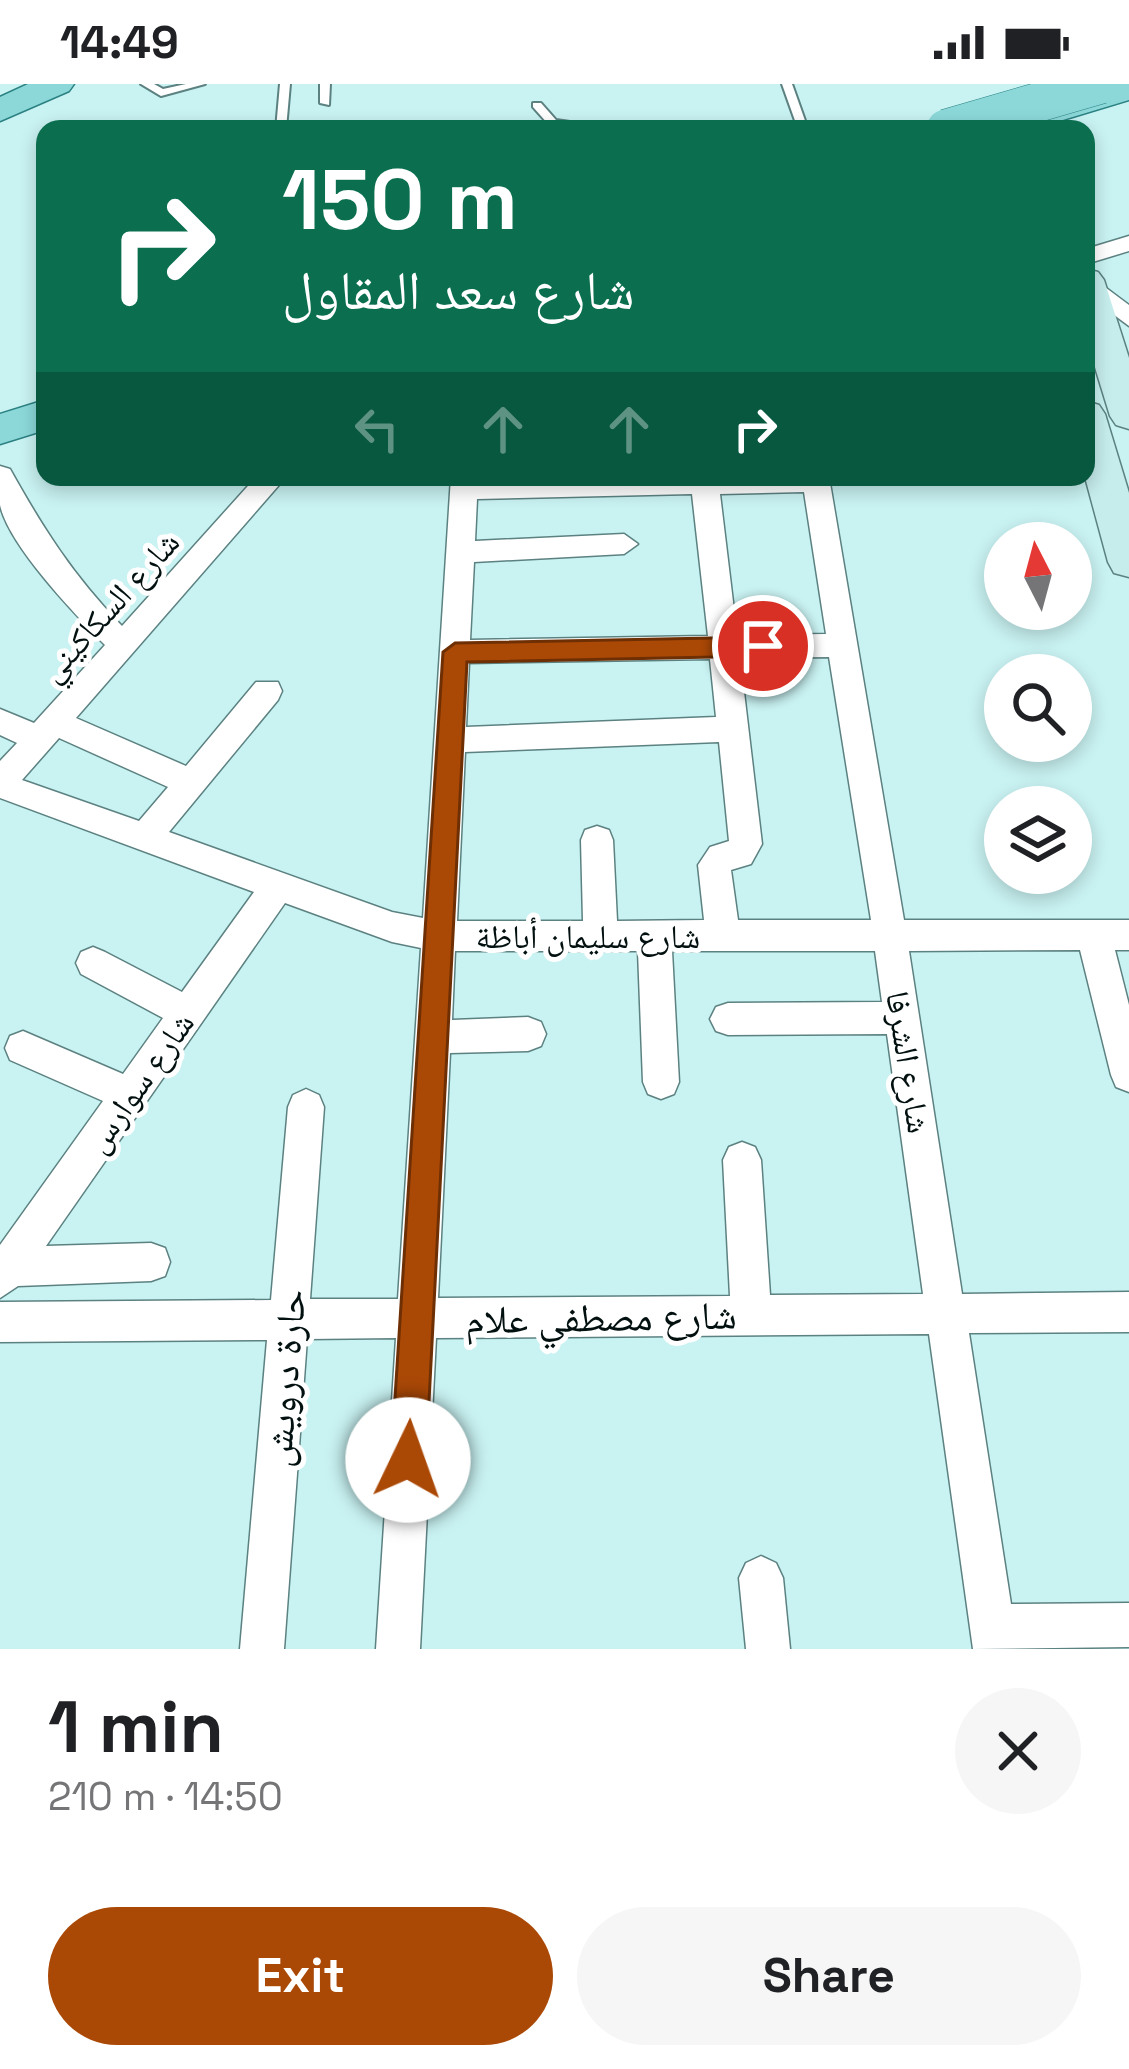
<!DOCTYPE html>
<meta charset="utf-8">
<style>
:root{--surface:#fff;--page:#f6f6f6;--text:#202124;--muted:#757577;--accent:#aa4806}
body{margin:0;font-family:"Space Grotesk","Noto Naskh Arabic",sans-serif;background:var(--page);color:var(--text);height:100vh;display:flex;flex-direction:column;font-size:45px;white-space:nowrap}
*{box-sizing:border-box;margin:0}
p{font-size:39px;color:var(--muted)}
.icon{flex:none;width:66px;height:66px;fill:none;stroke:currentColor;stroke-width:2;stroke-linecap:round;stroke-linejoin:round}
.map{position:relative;height:1565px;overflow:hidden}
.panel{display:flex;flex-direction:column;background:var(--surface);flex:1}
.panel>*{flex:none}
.guide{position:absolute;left:36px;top:36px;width:1059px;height:366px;border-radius:24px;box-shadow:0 6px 18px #0003;background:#0b6e4f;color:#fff;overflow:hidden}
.needle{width:78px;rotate:354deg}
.fabs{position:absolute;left:984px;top:438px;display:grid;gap:24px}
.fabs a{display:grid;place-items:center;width:108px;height:108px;border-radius:50%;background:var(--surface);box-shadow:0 6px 18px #0003;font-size:60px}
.pin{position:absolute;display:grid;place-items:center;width:102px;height:102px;color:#fff;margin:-51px;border:6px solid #fff;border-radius:50%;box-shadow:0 3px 12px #0007}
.me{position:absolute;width:132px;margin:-66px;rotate:3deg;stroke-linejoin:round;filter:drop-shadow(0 0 9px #0008)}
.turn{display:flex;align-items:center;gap:42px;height:252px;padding:0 48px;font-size:54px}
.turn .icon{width:156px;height:156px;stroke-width:2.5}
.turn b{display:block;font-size:84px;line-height:102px}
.lanes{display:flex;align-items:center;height:114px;padding:0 48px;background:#0003;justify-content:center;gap:60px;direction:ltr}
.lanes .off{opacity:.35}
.round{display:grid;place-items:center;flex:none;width:126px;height:126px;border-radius:63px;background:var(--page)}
.summary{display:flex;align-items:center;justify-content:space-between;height:204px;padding:0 48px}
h1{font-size:72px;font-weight:700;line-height:90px}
.action{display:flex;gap:24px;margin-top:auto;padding:24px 48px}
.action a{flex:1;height:138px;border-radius:72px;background:var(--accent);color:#fff;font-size:48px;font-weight:700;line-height:138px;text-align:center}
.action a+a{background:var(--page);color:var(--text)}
.status{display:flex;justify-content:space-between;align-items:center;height:84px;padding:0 60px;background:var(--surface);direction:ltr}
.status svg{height:33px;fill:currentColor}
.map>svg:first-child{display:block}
</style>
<div class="status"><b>14:49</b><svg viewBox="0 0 49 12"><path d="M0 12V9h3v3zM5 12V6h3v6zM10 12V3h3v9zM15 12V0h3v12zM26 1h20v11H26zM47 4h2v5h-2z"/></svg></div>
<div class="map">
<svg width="1129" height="1565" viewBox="0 0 1129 1565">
<rect width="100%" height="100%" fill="#c9f2f2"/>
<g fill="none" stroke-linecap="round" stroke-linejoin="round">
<g stroke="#5c8181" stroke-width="4">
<g id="lane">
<polygon points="141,0 154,0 163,5 186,0 205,0 161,12"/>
<polygon points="280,0 290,0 286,45 276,45"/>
<polygon points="320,0 330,0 329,21 320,19"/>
<polygon points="782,0 792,0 808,45 798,45"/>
<polygon points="533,19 541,19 556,36 598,42 603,45 549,41 533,23"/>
</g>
</g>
<g stroke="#5c8181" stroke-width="3">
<g id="street">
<polygon points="1129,152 1129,167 1086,180 1086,165"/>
<polygon points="1086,189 1129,221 1129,242 1086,210"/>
<path d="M0,382L10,385C44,446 73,491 122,542L256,393H286L76,634L186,682L256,598H278L282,607L278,616L169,748L392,828L423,834L451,393H829L904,836H1129V866H1115L1129,921V1008L1116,1003L1111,991L1080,866L909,867L962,1210L1129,1208V1248L969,1249L1011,1520L1129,1519V1563L973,1565L929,1250L436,1254L420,1565H376L396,1254L307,1255L284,1565H240L267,1256L0,1258V1218L271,1216L288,1023L293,1011L306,1005L319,1011L324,1023L310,1215H398L421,864L392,858L285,819L46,1162L151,1159L165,1164L170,1178L165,1192L151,1197L18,1202L0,1214V1161L103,1017L10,976L5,964L10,952L23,947L123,990L163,934L81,890L76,879L81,868L93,863L105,868L182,908L254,808L0,714V677L17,659L0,651V625L34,639L105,561C75,530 9,462 0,421C0,410 0,394 0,382ZM804,408L826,550L737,551L720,410ZM692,410L708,552L470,556L474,478L624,470L638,460L624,450L475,457L477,415ZM829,573L871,836H738L731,786L751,780L762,760L740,574ZM710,575L716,633L466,643L469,579ZM59,654L168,703L139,737L22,696ZM719,658L729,757L710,763L698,781L704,836L617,837L613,756L609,746L597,742L585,746L581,756L583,837H457L465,668ZM455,867H638L643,998L648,1010L661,1015L674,1010L679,998L672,867H875L882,918L728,919L716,923L710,935L716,947L728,951L887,950L923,1210L770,1211L761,1076L755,1063L742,1058L729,1063L723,1076L730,1212L438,1214L450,969L528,967L541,962L546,950L541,938L528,933L452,936Z"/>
<polygon points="761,1472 776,1479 783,1494 790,1565 746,1565 739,1494 746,1479"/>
</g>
</g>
<g stroke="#5c8181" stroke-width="3">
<g id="secondary">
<polygon points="1086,185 1098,188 1104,196 1129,274 1129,345 1116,341 1110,332 1086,254"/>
<polygon points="1086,317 1099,321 1105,330 1129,409 1129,493 1114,489 1108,478 1085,393"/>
</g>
</g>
<g stroke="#2b8182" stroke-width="3">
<g id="primary">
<polygon points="28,0 74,0 69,7 0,37 0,13"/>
<polygon points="1109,0 1129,0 1129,16 1056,38 1044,34 1038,27 1044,20"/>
<polygon points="45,316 45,346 0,360 0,330"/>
</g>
</g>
<use href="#lane" fill="#fff" fill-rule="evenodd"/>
<use href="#street" fill="#fff" fill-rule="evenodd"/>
<use href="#secondary" fill="#c6ecec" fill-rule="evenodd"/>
<use href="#primary" fill="#8cd8d9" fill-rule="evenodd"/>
<g stroke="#2b8182" stroke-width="40" stroke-linecap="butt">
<polyline id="primary-bridge" points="946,45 1101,0"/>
</g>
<use href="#primary-bridge" stroke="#8cd8d9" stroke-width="39"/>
</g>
<polygon fill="#aa4806" stroke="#6e2f04" stroke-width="3" points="763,553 775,562 763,572 467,578 426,1376 421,1389 408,1394 396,1389 391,1376 443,568 455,559"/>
<g text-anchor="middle" stroke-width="10" stroke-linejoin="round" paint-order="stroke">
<g font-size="33" fill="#031010" stroke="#fff">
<text transform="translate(109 522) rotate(-48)" y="12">شارع السكاكيني</text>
<text x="588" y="864">شارع سليمان أباظة</text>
<text transform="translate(909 978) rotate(81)" y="12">شارع الشرفا</text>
<text transform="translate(139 998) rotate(-55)" y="12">شارع سوارس</text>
</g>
<g font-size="39" fill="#031010" stroke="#fff">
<text transform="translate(601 1233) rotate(-1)" y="14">شارع مصطفي علام</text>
<text transform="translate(284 1294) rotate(-85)" y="14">حارة درويش</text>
</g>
</g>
</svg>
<div class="fabs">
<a><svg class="needle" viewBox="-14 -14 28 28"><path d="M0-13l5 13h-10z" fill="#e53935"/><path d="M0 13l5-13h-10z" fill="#757577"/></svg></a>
<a><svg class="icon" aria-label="search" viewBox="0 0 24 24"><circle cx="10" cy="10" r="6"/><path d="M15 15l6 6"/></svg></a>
<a><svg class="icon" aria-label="layers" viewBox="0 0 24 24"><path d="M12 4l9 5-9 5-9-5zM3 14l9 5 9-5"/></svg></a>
</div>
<div class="pin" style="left:763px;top:562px;background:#d93025"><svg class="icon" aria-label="arrive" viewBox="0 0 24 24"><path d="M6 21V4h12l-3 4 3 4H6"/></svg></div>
<svg class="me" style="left:408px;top:1376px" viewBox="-20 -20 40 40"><circle r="19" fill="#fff"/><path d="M0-13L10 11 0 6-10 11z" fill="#aa4806"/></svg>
<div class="guide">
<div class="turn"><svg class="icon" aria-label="right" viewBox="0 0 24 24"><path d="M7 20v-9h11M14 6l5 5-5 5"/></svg><div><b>150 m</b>شارع سعد المقاول</div></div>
<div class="lanes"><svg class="icon off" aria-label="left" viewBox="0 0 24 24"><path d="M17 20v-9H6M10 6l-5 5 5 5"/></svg><svg class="icon off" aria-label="ahead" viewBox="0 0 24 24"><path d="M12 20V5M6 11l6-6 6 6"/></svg><svg class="icon off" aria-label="ahead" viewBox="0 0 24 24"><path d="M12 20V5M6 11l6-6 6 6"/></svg><svg class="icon" aria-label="right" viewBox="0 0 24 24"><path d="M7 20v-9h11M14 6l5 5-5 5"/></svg></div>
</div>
</div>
<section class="panel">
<div class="summary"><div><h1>1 min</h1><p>210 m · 14:50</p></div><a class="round"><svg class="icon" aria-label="close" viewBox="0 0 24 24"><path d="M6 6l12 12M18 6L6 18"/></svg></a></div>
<div class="action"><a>Exit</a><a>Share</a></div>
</section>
